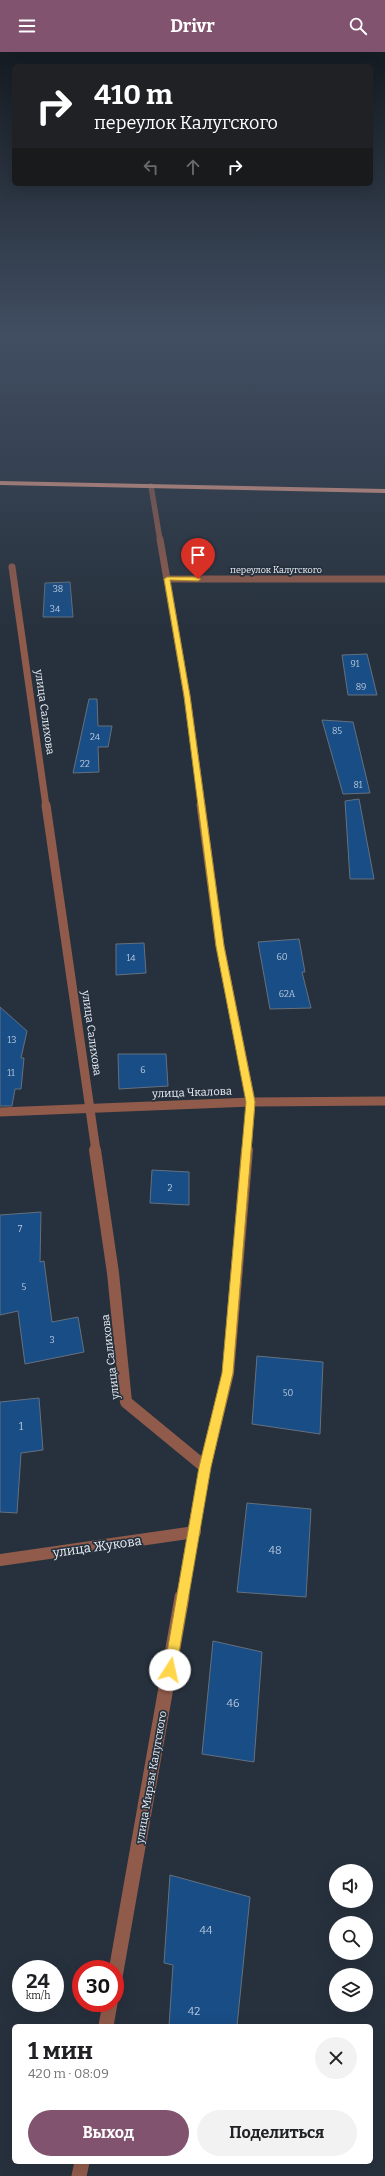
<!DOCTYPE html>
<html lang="ru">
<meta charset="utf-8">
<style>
:root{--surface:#fff;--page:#f2f2f2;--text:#202124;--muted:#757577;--accent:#81536f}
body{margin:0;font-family:Bitter,serif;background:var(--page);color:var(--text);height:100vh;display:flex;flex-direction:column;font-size:15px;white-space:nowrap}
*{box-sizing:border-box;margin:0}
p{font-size:13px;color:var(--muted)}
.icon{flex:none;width:22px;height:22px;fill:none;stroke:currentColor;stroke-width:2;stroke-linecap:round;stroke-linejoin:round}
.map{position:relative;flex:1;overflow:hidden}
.side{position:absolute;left:12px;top:1972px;width:361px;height:140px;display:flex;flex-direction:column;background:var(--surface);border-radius:6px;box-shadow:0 4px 16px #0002}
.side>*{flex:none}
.hud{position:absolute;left:12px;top:12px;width:361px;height:122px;border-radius:6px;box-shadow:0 4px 16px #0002;background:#202124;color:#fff;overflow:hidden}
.tools{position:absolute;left:329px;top:1812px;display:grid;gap:8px}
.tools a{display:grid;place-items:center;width:44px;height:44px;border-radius:50%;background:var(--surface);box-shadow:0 4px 16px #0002;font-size:20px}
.speed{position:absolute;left:12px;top:1908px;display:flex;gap:8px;font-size:20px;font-weight:700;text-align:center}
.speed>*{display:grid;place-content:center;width:52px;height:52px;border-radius:50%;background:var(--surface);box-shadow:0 4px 16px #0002;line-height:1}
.speed small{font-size:10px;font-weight:400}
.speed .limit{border:6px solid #d22;background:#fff;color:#111}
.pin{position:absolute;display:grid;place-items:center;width:34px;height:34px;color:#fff;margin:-41px -17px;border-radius:50% 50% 50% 0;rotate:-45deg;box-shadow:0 0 4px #0007}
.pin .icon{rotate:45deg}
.me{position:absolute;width:44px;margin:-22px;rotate:10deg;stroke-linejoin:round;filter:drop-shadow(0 0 3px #0008)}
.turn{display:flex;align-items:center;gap:14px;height:84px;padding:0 16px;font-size:18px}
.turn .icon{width:52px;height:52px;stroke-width:2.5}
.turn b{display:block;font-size:28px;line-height:34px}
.lanes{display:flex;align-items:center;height:38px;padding:0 16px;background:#0003;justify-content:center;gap:20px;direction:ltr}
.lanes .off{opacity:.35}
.round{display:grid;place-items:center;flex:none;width:42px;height:42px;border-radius:21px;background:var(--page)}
.summary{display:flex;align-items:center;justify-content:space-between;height:68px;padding:0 16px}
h1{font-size:24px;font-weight:700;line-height:30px}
.action{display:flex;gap:8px;margin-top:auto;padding:8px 16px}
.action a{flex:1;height:46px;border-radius:24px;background:var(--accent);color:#fff;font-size:16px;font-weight:700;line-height:46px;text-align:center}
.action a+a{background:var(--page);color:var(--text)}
header{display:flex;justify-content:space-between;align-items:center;height:52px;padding:0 16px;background:var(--accent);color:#fff;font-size:18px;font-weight:700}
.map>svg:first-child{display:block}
</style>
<header><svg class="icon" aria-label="menu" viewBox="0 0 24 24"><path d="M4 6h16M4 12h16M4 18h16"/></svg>Drivr<svg class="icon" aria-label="search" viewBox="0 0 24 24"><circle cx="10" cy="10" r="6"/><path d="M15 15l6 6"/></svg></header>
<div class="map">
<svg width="385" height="2124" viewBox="0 0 385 2124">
<rect width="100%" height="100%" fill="#27313d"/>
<g fill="#194d85" stroke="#64707e">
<polygon points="70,530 73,565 43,565 45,531"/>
<polygon points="367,602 377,643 348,643 342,603"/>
<polygon points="89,647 97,647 98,674 112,674 108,695 98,695 99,720 73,721"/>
<polygon points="322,668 353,670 370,741 343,742"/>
<polygon points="359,747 374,827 350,827 345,749"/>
<polygon points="299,887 305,920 302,920 311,956 270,957 258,890"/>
<polygon points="144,891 146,921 116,923 116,892"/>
<polygon points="0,955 27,979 21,1006 24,1006 21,1037 15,1037 12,1054 0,1054"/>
<polygon points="118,1002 166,1002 168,1034 119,1037"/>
<polygon points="152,1118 189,1120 189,1153 150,1151"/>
<polygon points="41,1160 40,1210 44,1209 52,1270 78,1265 84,1300 25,1312 18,1259 0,1263 0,1163"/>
<polygon points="257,1304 323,1310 320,1382 252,1372"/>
<polygon points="39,1346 43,1398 21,1401 17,1461 0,1460 0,1350"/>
<polygon points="247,1451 311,1457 306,1545 237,1540"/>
<polygon points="213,1589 262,1600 254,1710 202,1702"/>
<polygon points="170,1823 250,1845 237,1974 169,1974 173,1913 164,1911"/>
</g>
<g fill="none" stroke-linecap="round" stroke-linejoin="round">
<polyline stroke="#915b4b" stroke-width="5.5" points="151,434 160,488"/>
<g stroke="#915b4b" stroke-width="7">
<polyline points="160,487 187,644 202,754"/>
<polyline points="12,515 46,754"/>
<polyline points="167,527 385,527"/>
</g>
<g stroke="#915b4b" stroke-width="9">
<polyline points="46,753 96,1099"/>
<polyline points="201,753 220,894 251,1050 247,1099"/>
<polyline points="0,1060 251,1050 385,1049"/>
</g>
<g stroke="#915b4b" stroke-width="12">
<polyline points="95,1098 113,1221 126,1350 205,1415"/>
<polyline points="0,1508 195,1480"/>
<polyline points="182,1546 205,1415 228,1321 247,1098"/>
</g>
<g stroke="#915b4b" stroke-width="15">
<polyline points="115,1925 182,1545"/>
<polyline points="106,1974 110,1951"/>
<polyline points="79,2124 82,2110"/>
</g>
<polygon fill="#f4a58d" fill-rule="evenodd" points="0,429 385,437 385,441 0,433"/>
</g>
<linearGradient id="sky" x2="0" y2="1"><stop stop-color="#151b22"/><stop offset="0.49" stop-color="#414e62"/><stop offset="1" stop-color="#414e62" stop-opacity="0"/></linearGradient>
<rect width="385" height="580" fill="url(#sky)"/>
<polygon fill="#ffd54a" stroke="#a68a30" points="167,525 198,525 201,527 198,529 170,528 190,644 224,894 255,1050 233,1321 211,1415 176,1618 174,1622 170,1624 165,1622 164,1618 199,1415 222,1321 246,1050 216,894 184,644 164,527"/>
<g text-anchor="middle" stroke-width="3.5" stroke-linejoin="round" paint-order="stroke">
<g font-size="9" fill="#eaf0f8" stroke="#27313d">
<text x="276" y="521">переулок Калугского</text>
</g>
<g font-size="9" fill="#b6c7db">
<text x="58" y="540">38</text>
<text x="55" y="560">34</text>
<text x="355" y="615">91</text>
<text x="361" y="638">89</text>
<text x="337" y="682">85</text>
<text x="95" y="688">24</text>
<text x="85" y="715">22</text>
<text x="358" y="736">81</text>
<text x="282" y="908">60</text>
<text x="131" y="909">14</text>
<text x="287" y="945">62А</text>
<text x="12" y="991">13</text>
<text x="143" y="1021">6</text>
<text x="11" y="1024">11</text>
<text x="170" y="1139">2</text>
<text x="20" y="1180">7</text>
<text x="24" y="1238">5</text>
<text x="52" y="1291">3</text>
<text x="288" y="1344">50</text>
</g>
<g font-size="11" fill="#eaf0f8" stroke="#27313d">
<text transform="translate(45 660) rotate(82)" y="4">улица Салихова</text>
<text transform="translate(92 981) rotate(82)" y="4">улица Салихова</text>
<text transform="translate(192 1040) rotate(-2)" y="4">улица Чкалова</text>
<text transform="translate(110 1305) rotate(-97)" y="4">улица Салихова</text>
<text transform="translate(151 1725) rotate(-80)" y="4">улица Мирзы Калугского</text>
</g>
<g font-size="11" fill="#b6c7db">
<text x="21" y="1378">1</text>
<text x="275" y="1502">48</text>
<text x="233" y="1655">46</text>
<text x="206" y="1882">44</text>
<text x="194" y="1963">42</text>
</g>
<g font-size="13" fill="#eaf0f8" stroke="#27313d">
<text transform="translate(97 1494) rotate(-8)" y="5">улица Жукова</text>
</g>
</g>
</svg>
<div class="tools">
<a><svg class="icon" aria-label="sound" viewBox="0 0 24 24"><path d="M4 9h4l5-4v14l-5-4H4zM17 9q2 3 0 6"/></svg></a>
<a><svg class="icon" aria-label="search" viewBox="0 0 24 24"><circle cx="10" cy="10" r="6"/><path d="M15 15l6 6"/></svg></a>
<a><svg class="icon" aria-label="layers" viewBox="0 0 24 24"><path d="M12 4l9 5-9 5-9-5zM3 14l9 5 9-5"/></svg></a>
</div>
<div class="speed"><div>24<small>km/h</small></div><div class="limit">30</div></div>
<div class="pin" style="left:198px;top:527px;background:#d93025"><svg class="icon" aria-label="arrive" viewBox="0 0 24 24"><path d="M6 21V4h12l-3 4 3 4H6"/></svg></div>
<svg class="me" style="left:170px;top:1618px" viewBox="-20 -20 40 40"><circle r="19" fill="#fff"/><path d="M0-13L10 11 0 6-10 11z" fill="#ffd54a"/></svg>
<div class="hud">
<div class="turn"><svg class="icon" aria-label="right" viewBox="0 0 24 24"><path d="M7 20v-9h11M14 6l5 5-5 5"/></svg><div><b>410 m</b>переулок Калугского</div></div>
<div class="lanes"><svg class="icon off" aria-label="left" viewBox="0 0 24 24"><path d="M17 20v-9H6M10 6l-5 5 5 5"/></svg><svg class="icon off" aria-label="ahead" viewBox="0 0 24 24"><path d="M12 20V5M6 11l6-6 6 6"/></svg><svg class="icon" aria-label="right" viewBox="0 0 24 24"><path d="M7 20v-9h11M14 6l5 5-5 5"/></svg></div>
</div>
<section class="side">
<div class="summary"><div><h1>1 мин</h1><p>420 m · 08:09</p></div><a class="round"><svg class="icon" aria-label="close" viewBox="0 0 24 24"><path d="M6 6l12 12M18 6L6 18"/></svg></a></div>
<div class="action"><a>Выход</a><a>Поделиться</a></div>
</section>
</div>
